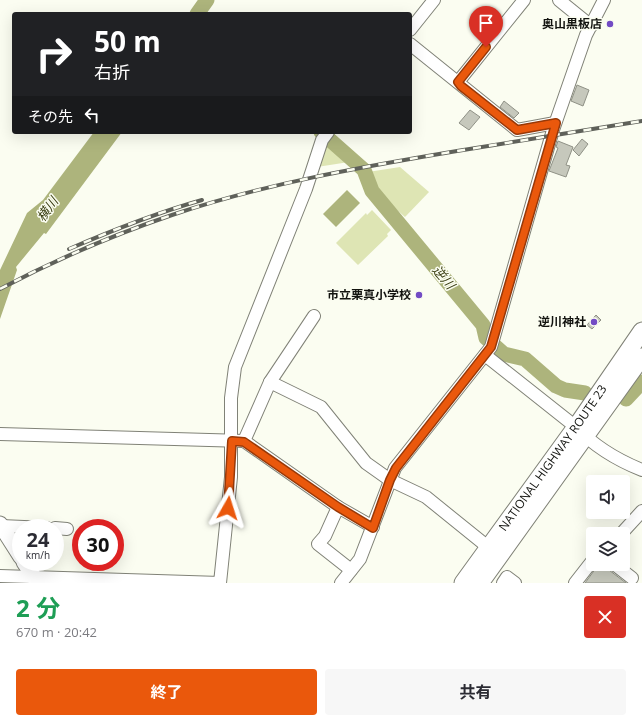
<!DOCTYPE html>
<html lang="ja">
<meta charset="utf-8">
<style>
:root{--surface:#fff;--page:#f7f7f7;--text:#2b2b33;--muted:#7c7c81;--accent:#ea580c}
body{margin:0;font-family:"Open Sans","Noto Sans JP",sans-serif;background:var(--page);color:var(--text);height:100vh;display:flex;flex-direction:column;font-size:15px;white-space:nowrap}
*{box-sizing:border-box;margin:0}
p{font-size:13px;color:var(--muted)}
.icon{flex:none;width:22px;height:22px;fill:none;stroke:currentColor;stroke-width:2;stroke-linecap:round;stroke-linejoin:round}
.map{position:relative;height:583px;overflow:hidden}
.side{display:flex;flex-direction:column;background:var(--surface);flex:1}
.side>*{flex:none}
.top-card{position:absolute;left:12px;top:12px;width:400px;height:122px;border-radius:4px;box-shadow:0 4px 16px #0002;background:#202124;color:#fff;overflow:hidden}
.controls{position:absolute;left:586px;top:475px;display:grid;gap:8px}
.controls a{display:grid;place-items:center;width:44px;height:44px;border-radius:4px;background:var(--surface);box-shadow:0 4px 16px #0002;font-size:20px}
.speed{position:absolute;left:12px;top:519px;display:flex;gap:8px;font-size:20px;font-weight:700;text-align:center}
.speed>*{display:grid;place-content:center;width:52px;height:52px;border-radius:50%;background:var(--surface);box-shadow:0 4px 16px #0002;line-height:1}
.speed small{font-size:10px;font-weight:400}
.speed .limit{border:6px solid #d22;background:#fff;color:#111}
.pin{position:absolute;display:grid;place-items:center;width:34px;height:34px;color:#fff;margin:-41px -17px;border-radius:50% 50% 50% 0;rotate:-45deg;box-shadow:0 0 4px #0007}
.pin .icon{rotate:45deg}
.me{position:absolute;width:44px;margin:-22px;rotate:6deg;stroke-linejoin:round;filter:drop-shadow(0 0 3px #0008)}
.turn{display:flex;align-items:center;gap:14px;height:84px;padding:0 16px;font-size:18px}
.turn .icon{width:52px;height:52px;stroke-width:2.5}
.turn b{display:block;font-size:28px;line-height:34px}
.then{display:flex;align-items:center;height:38px;padding:0 16px;background:#0003;gap:8px;font-size:15px}
.round{display:grid;place-items:center;flex:none;width:42px;height:42px;border-radius:4px;background:var(--page)}
.overview{display:flex;align-items:center;justify-content:space-between;height:68px;padding:0 16px}
h1{font-size:24px;font-weight:700;line-height:30px;color:#1e9e55}
.action{display:flex;gap:8px;margin-top:auto;padding:8px 16px}
.action a{flex:1;height:46px;border-radius:4px;background:var(--accent);color:#fff;font-size:16px;font-weight:700;line-height:46px;text-align:center}
.action a+a{background:var(--page);color:var(--text)}
.map>svg:first-child{display:block}
</style>
<div class="map">
<svg width="642" height="583" viewBox="0 0 642 583">
<rect width="100%" height="100%" fill="#fbfdf1"/>
<g fill="#dee5b4">
<polygon points="324,141 349,162 317,167"/>
<polygon points="400,167 429,192 405,217 376,191 368,172"/>
<polygon points="372,210 391,230 387,234 388,236 358,265 336,243 366,213 367,215"/>
</g>
<g fill="#adb47c">
<polygon points="94,132 122,132 46,234 44,233 16,267 17,270 0,319 0,270 27,213 43,200"/>
<polygon points="347,190 360,203 336,227 323,214"/>
</g>
<g fill="none" stroke-linecap="round" stroke-linejoin="round">
<g stroke="#adb47c" stroke-width="15">
<polyline points="197,14 207,0"/>
<polyline points="321,132 364,170 372,191 483,325 486,338 504,354 525,359 556,386 565,390 585,393"/>
<polyline points="626,399 642,382"/>
</g>
</g>
<g fill="#c6c8bc" stroke="#8f9186">
<polygon points="577,85 589,90 583,106 571,101"/>
<polygon points="504,101 519,113 514,118 500,107"/>
<polygon points="470,110 480,117 469,130 459,123"/>
<polygon points="582,139 588,144 579,156 573,150"/>
<polygon points="558,141 573,147 566,165 570,166 566,177 549,171 558,148 556,147"/>
<polygon points="596,315 601,320 592,329 587,325"/>
<polygon points="599,564 607,564 609,570 626,583 585,583"/>
</g>
<g fill="none" stroke-linecap="round" stroke-linejoin="round">
<g stroke="#808277" stroke-width="14">
<g id="minor">
<polyline points="559,0 591,26"/>
<polyline points="410,30 434,0"/>
<polyline points="410,44 517,130 555,123"/>
<polyline points="458,82 524,0"/>
<path d="M485,355L576,427C595,447 617,460 642,470"/>
<polyline points="270,382 321,407 366,463 390,480 426,497 483,543"/>
<polyline points="0,434 244,441 338,507 373,527"/>
<polyline points="244,441 270,382 314,316"/>
<polyline points="338,507 325,536 318,544 351,570"/>
<polyline points="1,526 47,528"/>
<polyline points="55,528 67,529"/>
<polyline points="621,534 642,511"/>
<polyline points="614,564 632,578"/>
<polyline points="0,576 220,583 231,477 231,398 235,367 306,189 322,140 328,132"/>
<polyline points="341,583 360,559 395,468 491,347 553,130 586,35 604,0"/>
<polyline points="503,583 507,577 515,583"/>
<polyline points="575,583 593,560"/>
</g>
</g>
<g stroke="#808277" stroke-width="17">
<g id="major">
<polyline points="0,524 21,557"/>
<polyline points="24,562 38,583"/>
</g>
</g>
<g stroke="#808277" stroke-width="19">
<g id="highway">
<path id="s1" d="M463,583L576,427L642,331"/>
<polyline points="480,583 642,357"/>
</g>
</g>
<use href="#minor" stroke="#fff" stroke-width="12"/>
<use href="#major" stroke="#fff" stroke-width="15"/>
<use href="#highway" stroke="#fff" stroke-width="17"/>
<g stroke="#5f615a" stroke-width="4">
<g id="rail">
<path d="M69,249C113,230 156,213 202,200"/>
<path d="M0,289C55,260 113,235 172,215C264,184 361,167 457,151C519,141 580,131 642,121"/>
</g>
</g>
<use href="#rail" stroke="#fbfdf1" stroke-width="2.5" stroke-dasharray="8" stroke-linecap="butt"/>
</g>
<g fill="none" stroke-linecap="round" stroke-linejoin="round">
<g stroke="#983908" stroke-width="10">
<polyline id="route" points="228,508 232,441 244,442 338,507 373,528 390,480 396,468 491,347 556,123 517,130 461,86 458,82 486,47"/>
</g>
<use href="#route" stroke="#ea580c" stroke-width="7"/>
</g>
<g fill="#724bc4" stroke="#fbfdf1" stroke-width="1.5">
<circle cx="610" cy="24" r="4"/>
<circle cx="419" cy="295" r="4"/>
<circle cx="594" cy="322" r="4"/>
</g>
<g text-anchor="middle" stroke-width="3" stroke-linejoin="round" paint-order="stroke">
<g font-size="12" font-weight="bold" fill="#12130f" stroke="#fbfdf1" text-anchor="end">
<text x="602" y="28">奥山黒板店</text>
<text x="411" y="299">市立栗真小学校</text>
<text x="586" y="326">逆川神社</text>
</g>
<g font-size="12" fill="#12130f" stroke="#fbfdf1">
<text dy="4" stroke="none"><textPath href="#s1" startOffset="154">NATIONAL HIGHWAY ROUTE 23</textPath></text>
</g>
<g font-size="13" font-style="italic" fill="#383c10" stroke="#fbfdf1">
<text transform="translate(47 209) rotate(-54)" y="5">横川</text>
<text transform="translate(444 277) rotate(50)" y="5">逆川</text>
</g>
</g>
</svg>
<div class="controls">
<a><svg class="icon" aria-label="sound" viewBox="0 0 24 24"><path d="M4 9h4l5-4v14l-5-4H4zM17 9q2 3 0 6"/></svg></a>
<a><svg class="icon" aria-label="layers" viewBox="0 0 24 24"><path d="M12 4l9 5-9 5-9-5zM3 14l9 5 9-5"/></svg></a>
</div>
<div class="speed"><div>24<small>km/h</small></div><div class="limit">30</div></div>
<div class="pin" style="left:486px;top:47px;background:#d93025"><svg class="icon" aria-label="arrive" viewBox="0 0 24 24"><path d="M6 21V4h12l-3 4 3 4H6"/></svg></div>
<svg class="me" style="left:228px;top:508px" viewBox="-20 -20 40 40"><path d="M0-17L14 15 0 8-14 15z" fill="#ea580c" stroke="#fff" stroke-width="4"/></svg>
<div class="top-card">
<div class="turn"><svg class="icon" aria-label="right" viewBox="0 0 24 24"><path d="M7 20v-9h11M14 6l5 5-5 5"/></svg><div><b>50 m</b>右折</div></div>
<div class="then">その先<svg class="icon" aria-label="left" viewBox="0 0 24 24"><path d="M17 20v-9H6M10 6l-5 5 5 5"/></svg></div>
</div>
</div>
<section class="side">
<div class="overview"><div><h1>2 分</h1><p>670 m · 20:42</p></div><a class="round" style="background:#d93025;color:#fff"><svg class="icon" aria-label="close" viewBox="0 0 24 24"><path d="M6 6l12 12M18 6L6 18"/></svg></a></div>
<div class="action"><a>終了</a><a>共有</a></div>
</section>
